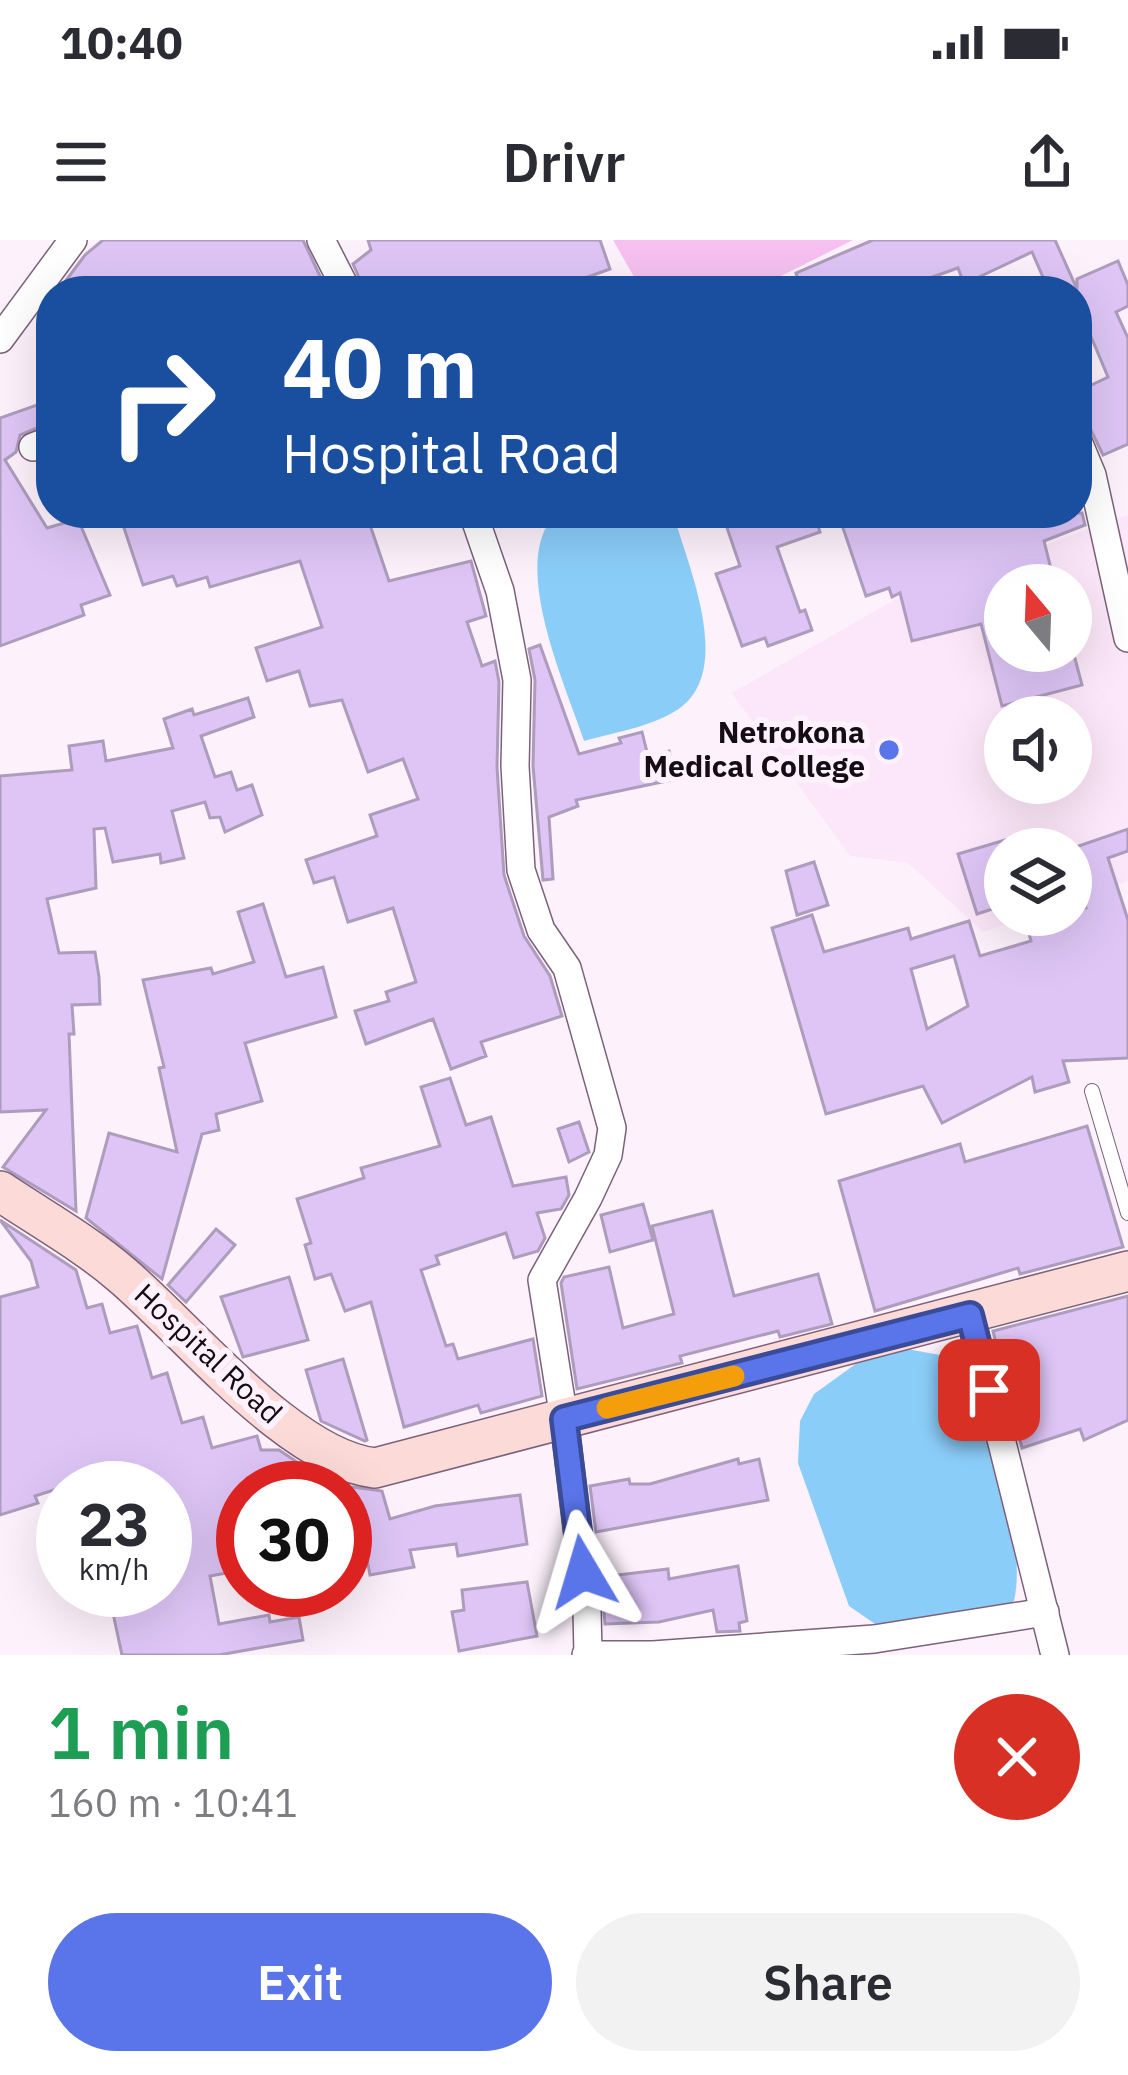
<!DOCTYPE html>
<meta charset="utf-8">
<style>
:root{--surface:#fff;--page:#f2f2f3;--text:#2b2b33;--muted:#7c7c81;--accent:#5a74ea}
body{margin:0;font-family:"IBM Plex Sans",sans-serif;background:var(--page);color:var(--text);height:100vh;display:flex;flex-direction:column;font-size:45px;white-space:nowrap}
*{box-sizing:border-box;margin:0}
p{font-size:39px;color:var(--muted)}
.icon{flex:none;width:66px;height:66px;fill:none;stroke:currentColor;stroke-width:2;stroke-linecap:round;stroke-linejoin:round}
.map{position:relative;height:1415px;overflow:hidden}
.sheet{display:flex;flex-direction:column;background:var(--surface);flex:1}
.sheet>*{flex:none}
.hud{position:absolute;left:36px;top:36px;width:1056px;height:252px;border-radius:48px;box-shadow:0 12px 48px #0002;background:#1a4fa0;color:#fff;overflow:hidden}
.needle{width:78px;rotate:341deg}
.controls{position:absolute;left:984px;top:324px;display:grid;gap:24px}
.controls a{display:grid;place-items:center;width:108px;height:108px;border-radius:50%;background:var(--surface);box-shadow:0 12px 48px #0002;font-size:60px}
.speed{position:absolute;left:36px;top:1221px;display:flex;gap:24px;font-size:60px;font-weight:700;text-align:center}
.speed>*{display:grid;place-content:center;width:156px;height:156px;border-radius:50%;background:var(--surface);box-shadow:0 12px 48px #0002;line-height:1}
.speed small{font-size:30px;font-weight:400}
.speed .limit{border:18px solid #d22;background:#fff;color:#111}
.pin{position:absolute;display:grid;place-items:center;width:102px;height:102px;color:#fff;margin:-51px;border-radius:24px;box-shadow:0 6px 18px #0006}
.me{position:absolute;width:132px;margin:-66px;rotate:353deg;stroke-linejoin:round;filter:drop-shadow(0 0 9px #0008)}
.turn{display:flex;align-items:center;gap:42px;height:252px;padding:0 48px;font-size:54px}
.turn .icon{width:156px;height:156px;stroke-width:2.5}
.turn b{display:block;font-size:84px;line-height:102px}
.round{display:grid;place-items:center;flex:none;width:126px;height:126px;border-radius:63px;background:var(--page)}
.summary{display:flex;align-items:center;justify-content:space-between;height:204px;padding:0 48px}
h1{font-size:72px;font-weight:600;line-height:90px;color:#1e9e55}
.button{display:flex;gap:24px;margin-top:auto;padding:24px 48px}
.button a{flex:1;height:138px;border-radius:72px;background:var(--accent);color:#fff;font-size:48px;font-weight:600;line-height:138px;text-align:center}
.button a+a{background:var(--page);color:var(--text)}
.status{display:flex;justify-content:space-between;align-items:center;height:84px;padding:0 60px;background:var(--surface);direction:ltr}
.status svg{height:33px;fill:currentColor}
header{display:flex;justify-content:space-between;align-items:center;height:156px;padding:0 48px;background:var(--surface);font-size:54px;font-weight:600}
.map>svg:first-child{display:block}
</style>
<div class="status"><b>10:40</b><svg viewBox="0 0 49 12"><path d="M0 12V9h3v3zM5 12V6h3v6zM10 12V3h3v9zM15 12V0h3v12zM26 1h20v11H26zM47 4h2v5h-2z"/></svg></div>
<header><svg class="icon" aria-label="menu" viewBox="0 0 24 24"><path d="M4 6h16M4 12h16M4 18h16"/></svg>Drivr<svg class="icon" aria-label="share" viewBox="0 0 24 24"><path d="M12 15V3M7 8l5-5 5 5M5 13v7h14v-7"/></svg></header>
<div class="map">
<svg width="1128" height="1415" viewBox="0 0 1128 1415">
<rect width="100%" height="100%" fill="#fdf1fc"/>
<path fill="#fce6f9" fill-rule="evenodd" d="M1128,275V641L1071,661V609H1005V675H1031L983,692L908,623L850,616L732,453L901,356ZM1005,345H1071V411H1005ZM1005,477H1071V543H1005Z"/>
<polygon fill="#f6c1f1" points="613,0 853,0 751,51 642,51"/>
<g fill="#8bcdf9">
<path d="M557,273H673C687,323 729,417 688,461C665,485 615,492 584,501C566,446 507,319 557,273Z"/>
<path d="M896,1107L940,1115C983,1166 1029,1295 1014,1361L992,1373L875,1384L849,1366L798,1223L800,1181L814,1154L857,1123Z"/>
</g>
<g fill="#dec5f6" stroke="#ad9cbc" stroke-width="3" fill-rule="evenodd">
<polygon points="103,0 303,0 327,51 58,51 85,15"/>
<polygon points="368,0 600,0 610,29 549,51 365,51 353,24 371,10"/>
<polygon points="873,0 1055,0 1077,49 1077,39 1118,21 1128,45 1128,66 1116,72 1128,98 1128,204 1103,215 1089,186 1077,181 1077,152 1108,137 1084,80 1077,84 1077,51 1049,51 1032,12 964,44 958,28 907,46 909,51 802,51 796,33"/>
<polygon points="51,160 51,182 20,195 16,212 5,220 47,288 78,279 110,355 81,365 84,375 0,406 0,178"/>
<polygon points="119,273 366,273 389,341 471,321 486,376 467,382 482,426 495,421 499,442 497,527 504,635 524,696 550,736 562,776 481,802 486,816 451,829 433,779 366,804 355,771 389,761 386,752 416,742 393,668 348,682 334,637 314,643 306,620 377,596 370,575 418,559 403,519 368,532 342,460 310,466 299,431 267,441 256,408 322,387 300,321 210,347 207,337 177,346 173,336 143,345"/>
<polygon points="722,273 814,273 820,292 777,307 800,372 805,370 812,390 768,406 765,398 742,406 716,334 740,326"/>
<polygon points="851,273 1082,273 1085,285 1044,301 1055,345 1005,345 1005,418 1031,411 1073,411 1082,445 1002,466 981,384 912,401 900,353 892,357 889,348 866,356 840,279"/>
<polygon points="540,405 579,514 621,503 619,498 642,492 648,516 669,511 676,539 576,560 578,566 549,577 553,639 543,640 533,526 535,440 529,409"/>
<polygon points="248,458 254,477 201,496 215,537 231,532 237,550 252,545 262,575 225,592 220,577 210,578 205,562 172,571 184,618 161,623 160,614 113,622 105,588 94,589 96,648 47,659 59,713 95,712 99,737 100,764 72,765 74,794 69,794 76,971 3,927 46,870 0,872 0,536 72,530 69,506 103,501 106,521 173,508 164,479 192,469 194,475"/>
<path d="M1128,589V611L1108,618L1128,680V818L1063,821L1069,842L1035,852L1032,837L942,883L923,846L826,874L772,688L812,675L824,712L908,688L911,699L969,681L980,716L1031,701L1027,687L1086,668L1070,609ZM954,716L968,766L927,789L911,729Z"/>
<polygon points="1005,600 1005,665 977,674 958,614"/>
<polygon points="814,622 828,665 797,675 786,631"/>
<polygon points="263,664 286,737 323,727 336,777 245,803 262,861 216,874 219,890 202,894 162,1039 86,978 109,893 177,912 159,828 164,827 143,740 211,728 213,734 254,722 238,672"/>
<polygon points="450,838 466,885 491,877 513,946 566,937 569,955 561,969 537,973 545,998 538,1011 514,1018 506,993 436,1016 439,1024 421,1030 446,1106 453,1104 458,1119 533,1099 542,1156 481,1173 478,1165 404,1187 371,1062 345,1071 331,1034 315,1039 305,1005 311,1003 297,959 364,938 361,928 440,906 421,847"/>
<polygon points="579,882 589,912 569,922 558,889"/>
<polygon points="1087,886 1123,1007 1020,1034 1018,1028 875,1071 839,941 960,904 965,922"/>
<polygon points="643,964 653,1000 610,1012 601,975"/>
<polygon points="712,971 734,1056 818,1034 832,1084 780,1097 778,1091 680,1116 682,1123 577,1149 561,1043 564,1037 609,1027 623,1088 674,1074 652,986"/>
<polygon points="0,980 76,1030 87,1068 102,1064 110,1093 137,1086 152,1138 167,1133 182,1183 203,1177 212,1208 257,1196 261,1210 279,1210 300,1224 301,1248 243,1248 243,1330 210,1336 219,1384 269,1375 270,1382 299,1377 303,1400 219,1415 122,1415 108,1350 165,1350 165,1248 60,1248 35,1256 38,1263 0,1275 0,1057 38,1047 31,1021"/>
<polygon points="216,989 235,1005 186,1062 168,1045"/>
<polygon points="289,1037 308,1100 243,1117 221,1057"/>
<polygon points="1128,1056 1128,1180 1084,1200 1080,1189 1022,1208 993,1091"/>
<polygon points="343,1119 367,1200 365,1201 321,1181 306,1130"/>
<polygon points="738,1219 739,1224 759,1219 768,1260 596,1292 590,1246 629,1239 630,1244 650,1244"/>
<polygon points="353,1247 382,1251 390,1279 435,1266 520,1255 527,1304 458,1316 456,1304 410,1310 414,1327 370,1335 366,1314 345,1317 345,1248"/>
<polygon points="738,1326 747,1381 739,1383 740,1391 717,1392 713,1370 659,1382 605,1384 601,1337 668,1329 669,1339"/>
<polygon points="527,1342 537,1396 459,1411 452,1372 464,1370 462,1350"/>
</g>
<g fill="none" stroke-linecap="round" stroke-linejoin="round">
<g stroke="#7b6179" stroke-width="16">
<polyline id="lane" points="1092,851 1128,973"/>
</g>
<g stroke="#7b6179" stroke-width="30">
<g id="street">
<polyline points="321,0 347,51"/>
<polyline points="0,99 73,0"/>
<polyline points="1077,199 1092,235 1128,398"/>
<polyline points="33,207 51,200"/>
<polyline points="473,273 500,351 517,440 515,526 521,630 541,690 567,728 612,888 608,915 588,958 542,1040 564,1179 587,1370 588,1415"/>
<polyline points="970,1075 1055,1415"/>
<polyline points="586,1415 653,1415 874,1399 1045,1372"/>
</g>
</g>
<g stroke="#7b6179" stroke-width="42">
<path id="secondary" d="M0,951C40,978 85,1003 122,1035C188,1091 291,1219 375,1228L1128,1031"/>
</g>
<use href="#lane" stroke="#fff" stroke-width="14"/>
<use href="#street" stroke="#fff" stroke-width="27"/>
<use href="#secondary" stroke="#fcdad8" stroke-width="39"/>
</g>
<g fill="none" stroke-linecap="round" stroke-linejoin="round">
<g stroke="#3a4b98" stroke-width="30">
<polyline id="route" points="583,1332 564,1179 970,1075 989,1150"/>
</g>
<use href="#route" stroke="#5a74ea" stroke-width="21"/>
<polyline stroke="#f59e0b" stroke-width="21" points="607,1168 734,1136"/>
</g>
<circle fill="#5a74ea" stroke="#fdf1fc" stroke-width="4.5" cx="889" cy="510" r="12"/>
<g text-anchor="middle" stroke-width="12" stroke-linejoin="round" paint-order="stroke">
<g font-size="30" font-weight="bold" fill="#160c15" stroke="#fdf1fc" text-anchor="end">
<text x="865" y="503">Netrokona<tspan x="865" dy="34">Medical College</tspan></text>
</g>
<g font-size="30" fill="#160c15" stroke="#fdf1fc">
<text transform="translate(208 1114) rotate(43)" y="10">Hospital Road</text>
</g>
</g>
</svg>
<div class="controls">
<a><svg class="needle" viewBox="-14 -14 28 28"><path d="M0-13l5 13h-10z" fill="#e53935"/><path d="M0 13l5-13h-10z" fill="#7c7c81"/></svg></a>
<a><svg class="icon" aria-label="sound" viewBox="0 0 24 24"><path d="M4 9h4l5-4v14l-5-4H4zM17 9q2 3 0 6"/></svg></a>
<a><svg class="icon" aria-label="layers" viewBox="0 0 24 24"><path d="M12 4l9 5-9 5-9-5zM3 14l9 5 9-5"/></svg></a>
</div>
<div class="speed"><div>23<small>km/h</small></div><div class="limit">30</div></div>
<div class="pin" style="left:989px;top:1150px;background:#d93025"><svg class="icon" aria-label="arrive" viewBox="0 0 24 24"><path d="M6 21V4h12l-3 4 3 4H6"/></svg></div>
<svg class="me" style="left:583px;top:1332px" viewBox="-20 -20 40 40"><path d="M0-17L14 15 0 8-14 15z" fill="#5a74ea" stroke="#fff" stroke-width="4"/></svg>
<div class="hud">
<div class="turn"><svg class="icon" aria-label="right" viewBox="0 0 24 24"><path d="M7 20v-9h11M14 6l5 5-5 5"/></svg><div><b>40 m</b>Hospital Road</div></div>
</div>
</div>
<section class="sheet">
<div class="summary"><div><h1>1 min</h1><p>160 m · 10:41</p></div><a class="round" style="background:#d93025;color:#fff"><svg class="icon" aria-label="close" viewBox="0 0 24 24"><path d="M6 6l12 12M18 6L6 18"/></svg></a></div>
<div class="button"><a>Exit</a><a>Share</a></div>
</section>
